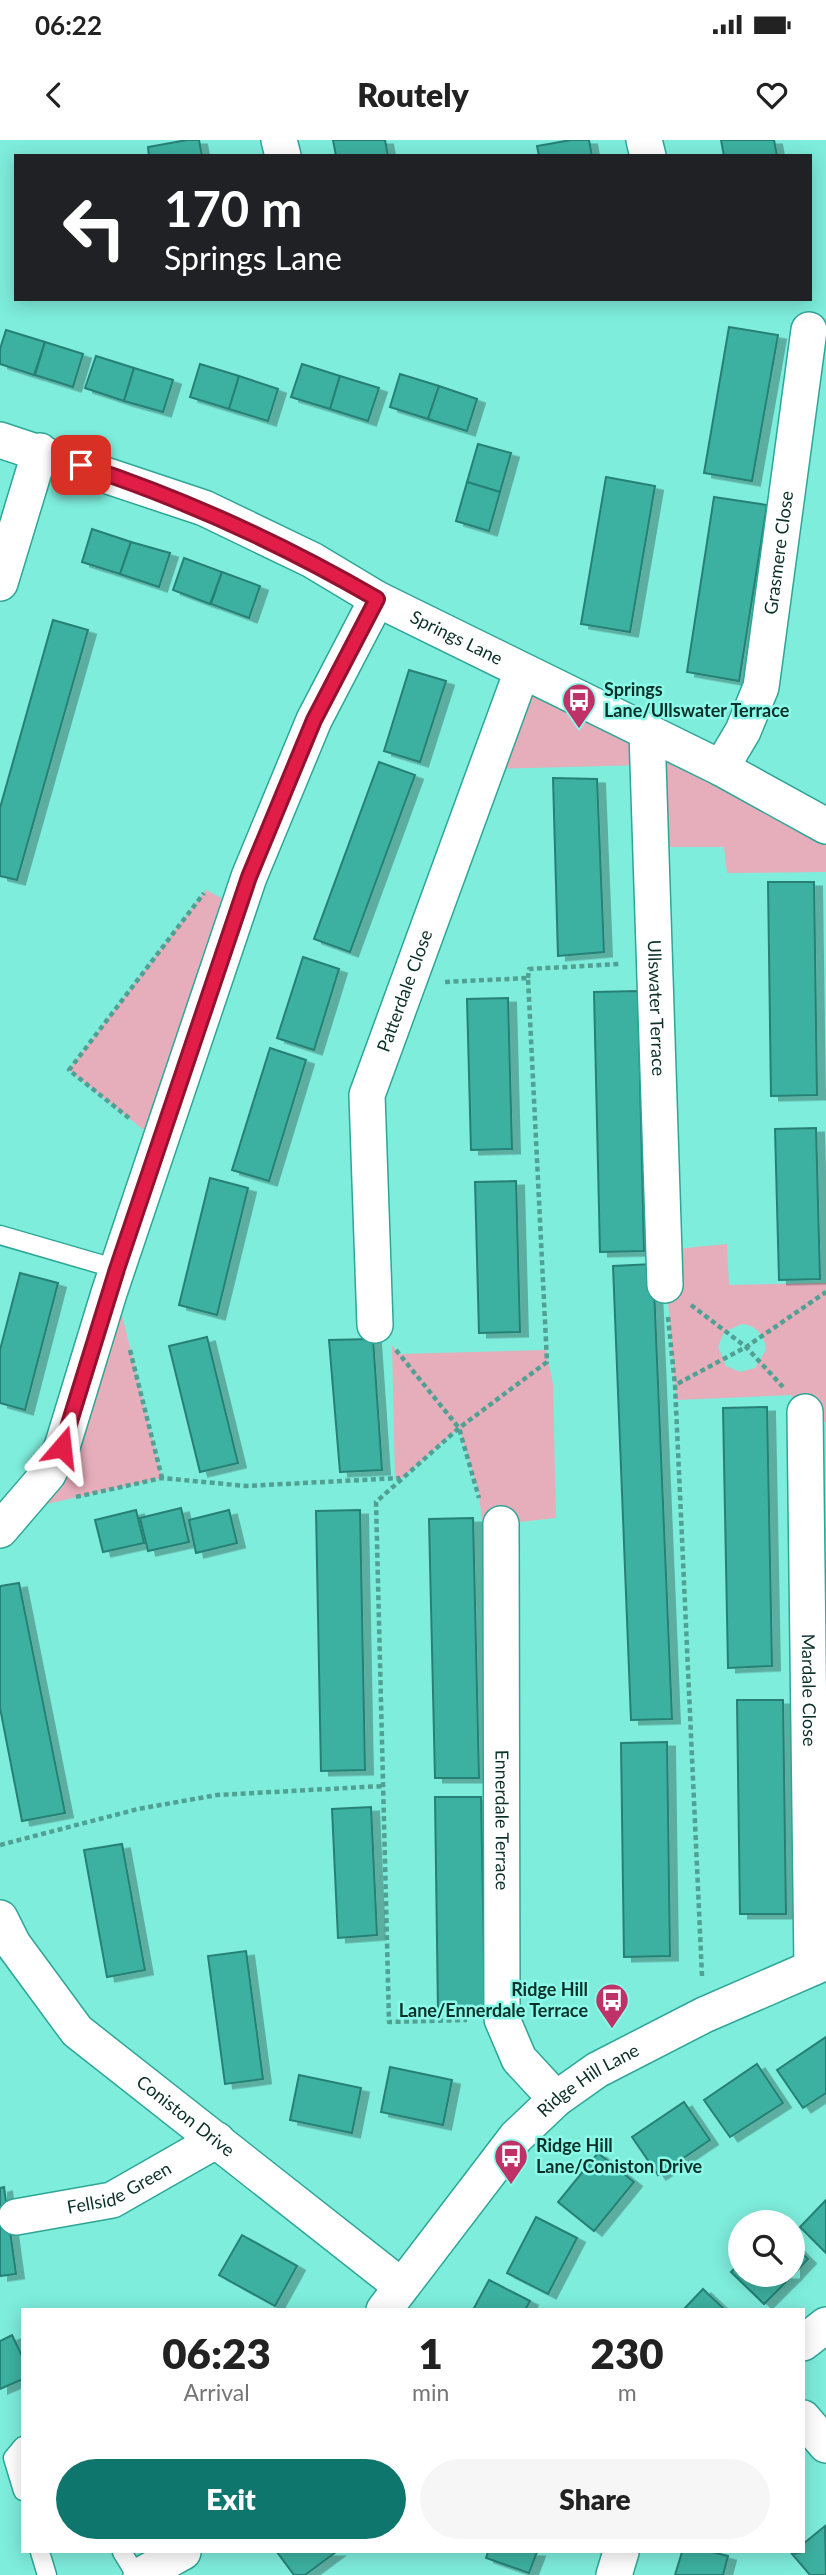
<!DOCTYPE html>
<style>
:root{--surface:#fff;--page:#f6f6f6;--text:#222;--muted:#767676;--accent:#0f766e}
body{margin:0;font-family:Lato,sans-serif;background:var(--page);color:var(--text);height:100vh;display:flex;flex-direction:column;font-size:26px;white-space:nowrap}
*{box-sizing:border-box;margin:0}
p{font-size:23px;color:var(--muted)}
.icon{flex:none;width:38px;height:38px;fill:none;stroke:currentColor;stroke-width:2;stroke-linecap:round;stroke-linejoin:round}
.map{position:relative;flex:1;overflow:hidden}
.details{position:absolute;left:21px;top:2168px;width:784px;height:245px;display:flex;flex-direction:column;background:var(--surface);border-radius:0px;box-shadow:0 4px 18px #0003}
.details>*{flex:none}
.guide{position:absolute;left:14px;top:14px;width:798px;height:147px;border-radius:0px;box-shadow:0 4px 18px #0003;background:#202124;color:#fff;overflow:hidden}
.controls{position:absolute;left:728px;top:2070px;display:grid;gap:14px}
.controls a{display:grid;place-items:center;width:77px;height:77px;border-radius:50%;background:var(--surface);box-shadow:0 4px 18px #0003;font-size:35px}
.pin{position:absolute;display:grid;place-items:center;width:60px;height:60px;color:#fff;margin:-30px;border-radius:14px;box-shadow:0 4px 10px #0006}
.me{position:absolute;width:77px;margin:-38px;rotate:17deg;stroke-linejoin:round;filter:drop-shadow(0 0 5px #0008)}
.turn{display:flex;align-items:center;gap:24px;height:147px;padding:0 35px;font-size:32px}
.turn .icon{width:91px;height:91px;stroke-width:2.5}
.turn b{display:block;font-size:49px;line-height:60px}
.eta{display:flex;justify-content:space-evenly;align-items:center;height:119px;text-align:center}
.eta b{font-size:42px;font-weight:800;line-height:49px}
.button{display:flex;gap:14px;margin-top:auto;padding:14px 35px}
.button a{flex:1;height:80px;border-radius:42px;background:var(--accent);color:#fff;font-size:28px;font-weight:800;line-height:80px;text-align:center}
.button a+a{background:var(--page);color:var(--text)}
.status{display:flex;justify-content:space-between;align-items:center;height:49px;padding:0 35px;background:var(--surface);direction:ltr}
.status svg{height:19px;fill:currentColor}
header{display:flex;justify-content:space-between;align-items:center;height:91px;padding:0 35px;background:var(--surface);font-size:32px;font-weight:800}
.map>svg:first-child{display:block}
</style>
<div class="status"><b>06:22</b><svg viewBox="0 0 49 12"><path d="M0 12V9h3v3zM5 12V6h3v6zM10 12V3h3v9zM15 12V0h3v12zM26 1h20v11H26zM47 4h2v5h-2z"/></svg></div>
<header><svg class="icon" aria-label="back" viewBox="0 0 24 24"><path d="M15 5l-7 7 7 7"/></svg>Routely<svg class="icon" aria-label="heart" viewBox="0 0 24 24"><path d="M12 20l-8-8c-3-5 5-10 8-4 3-6 11-1 8 4z"/></svg></header>
<div class="map">
<svg width="826" height="2435" viewBox="0 0 826 2435">
<defs>
<filter id="shadow"><feDropShadow dx="8" dy="4.5" stdDeviation="0" flood-color="#0004"/></filter>
</defs>
<rect width="100%" height="100%" fill="#7eeddc"/>
<g fill="#e6adbb" fill-rule="evenodd">
<polygon points="522,531 826,686 826,732 727,733 724,707 649,707 646,625 487,629"/>
<polygon points="206,750 239,767 160,1003 69,930"/>
<path d="M727,1104L729,1145L826,1143V1282L806,1281L805,1271L791,1255L676,1260L664,1110ZM742,1184C757,1186 765,1195 766,1210L755,1228L740,1232L726,1226L718,1207L724,1192Z"/>
<polygon points="109,1153 122,1175 162,1338 20,1370"/>
<polygon points="392,1205 399,1214 546,1210 553,1244 556,1378 501,1384 482,1380 478,1349 459,1288 402,1338 395,1339"/>
</g>
<g fill="#3db1a1" stroke="#278074" stroke-width="2" filter="url(#shadow)">
<polygon points="187,0 199,0 202,16 149,16 148,7"/>
<polygon points="333,0 385,0 388,16 336,16"/>
<polygon points="571,0 589,0 592,16 539,16 537,6"/>
<polygon points="721,0 774,0 777,16 724,16"/>
<polygon points="729,187 778,195 752,341 704,333"/>
<polygon points="6,190 45,202 34,235 0,224 0,209"/>
<polygon points="45,202 83,214 73,247 35,235"/>
<polygon points="96,216 134,228 124,261 85,248"/>
<polygon points="200,224 239,236 229,269 190,257"/>
<polygon points="302,224 340,236 330,269 291,257"/>
<polygon points="134,228 173,240 163,272 124,261"/>
<polygon points="400,234 439,246 428,279 390,267"/>
<polygon points="239,236 278,249 268,281 229,269"/>
<polygon points="340,236 379,248 368,281 330,269"/>
<polygon points="439,246 477,259 467,291 428,279"/>
<polygon points="478,304 511,313 500,352 467,342"/>
<polygon points="606,337 655,346 630,492 581,484"/>
<polygon points="467,342 500,352 489,391 456,381"/>
<polygon points="714,357 767,365 739,541 687,532"/>
<polygon points="92,389 131,402 120,434 82,422"/>
<polygon points="131,402 170,413 159,447 120,434"/>
<polygon points="184,418 222,432 210,464 173,450"/>
<polygon points="222,432 260,446 249,478 211,464"/>
<polygon points="53,480 88,490 17,740 0,736 0,668"/>
<polygon points="409,530 446,541 420,622 384,611"/>
<polygon points="379,622 415,635 350,812 314,799"/>
<polygon points="553,638 597,639 604,812 558,816"/>
<polygon points="768,742 814,742 817,955 771,956"/>
<polygon points="303,817 339,829 314,910 277,898"/>
<polygon points="638,851 644,1111 600,1112 594,852"/>
<polygon points="508,858 512,1009 471,1010 467,859"/>
<polygon points="270,908 306,920 269,1041 232,1030"/>
<polygon points="816,988 820,1139 779,1140 775,989"/>
<polygon points="210,1038 248,1048 217,1175 179,1165"/>
<polygon points="516,1041 520,1192 479,1193 475,1042"/>
<polygon points="653,1124 672,1579 631,1580 613,1126"/>
<polygon points="20,1133 58,1143 25,1270 0,1263 0,1210"/>
<polygon points="207,1197 238,1323 200,1332 169,1206"/>
<polygon points="373,1199 382,1330 340,1332 329,1200"/>
<polygon points="767,1267 772,1526 728,1528 723,1268"/>
<polygon points="181,1368 189,1402 148,1411 140,1378"/>
<polygon points="136,1370 144,1403 103,1412 95,1380"/>
<polygon points="229,1370 237,1403 196,1413 189,1380"/>
<polygon points="360,1370 365,1630 321,1631 316,1371"/>
<polygon points="473,1378 479,1638 435,1638 429,1379"/>
<polygon points="19,1443 65,1673 22,1681 0,1568 0,1446"/>
<polygon points="737,1560 783,1560 786,1774 740,1774"/>
<polygon points="667,1602 670,1816 624,1817 621,1603"/>
<polygon points="435,1657 481,1657 485,1871 438,1871"/>
<polygon points="371,1667 377,1795 338,1798 332,1669"/>
<polygon points="122,1704 145,1830 107,1837 84,1710"/>
<polygon points="246,1811 263,1939 225,1944 208,1816"/>
<polygon points="826,1897 826,1953 803,1968 777,1930"/>
<polygon points="757,1924 783,1963 730,1997 704,1960"/>
<polygon points="390,1927 452,1940 443,1985 381,1972"/>
<polygon points="299,1935 361,1948 352,1993 290,1980"/>
<polygon points="684,1962 710,2000 658,2035 632,1997"/>
<polygon points="598,2013 634,2042 594,2091 558,2062"/>
<polygon points="4,2047 16,2134 0,2136 0,2048"/>
<polygon points="826,2060 826,2113 800,2087"/>
<polygon points="536,2077 577,2098 548,2154 507,2133"/>
<polygon points="242,2095 297,2126 275,2166 219,2135"/>
<polygon points="793,2104 808,2119 793,2135"/>
<polygon points="740,2123 740,2135 793,2135 764,2164 731,2132"/>
<polygon points="489,2140 530,2161 525,2170 473,2170"/>
<polygon points="703,2149 725,2170 683,2170"/>
<polygon points="12,2195 23,2218 23,2239 0,2249 0,2201"/>
<polygon points="825,2386 826,2435 810,2435 792,2414 803,2412 803,2404"/>
<polygon points="277,2412 336,2412 305,2435 294,2435"/>
<polygon points="488,2412 537,2412 529,2433 486,2418"/>
<polygon points="682,2412 712,2412 728,2416 723,2435 675,2435"/>
</g>
<g fill="none" stroke-linecap="round" stroke-linejoin="round">
<g stroke="#2ea697" stroke-width="21">
<g id="service">
<polyline points="0,1095 117,1129"/>
<polyline points="23,2306 13,2318 23,2351"/>
<polyline points="40,2412 47,2435"/>
<polyline points="122,2412 136,2435"/>
</g>
</g>
<g stroke="#2ea697" stroke-width="38">
<g id="minor">
<polyline points="279,0 283,16"/>
<polyline points="644,0 648,16"/>
<path id="s1" d="M0,300L204,368L312,420L377,459L721,628L826,686"/>
<polyline points="0,443 40,311"/>
<path id="s2" d="M647,592L665,1145"/>
<path id="s3" d="M721,628L743,591L761,547L809,190"/>
<path id="s4" d="M375,1185L367,955L522,531"/>
<path id="s5" d="M805,1272L812,1828"/>
<path id="s6" d="M501,1384L502,1879L519,1919L556,1959"/>
<polyline points="0,1390 48,1334 62,1307 109,1153 249,737 314,580 377,459"/>
<path id="s7" d="M0,1778L13,1804L77,1891L401,2146"/>
<path id="s8" d="M16,2077L112,2060L217,2000"/>
<path id="s9" d="M384,2170L516,1997L556,1959L597,1930L704,1875L826,1822"/>
<polyline points="803,2203 826,2185"/>
<polyline points="803,2278 826,2305"/>
<polyline points="141,2435 183,2412"/>
<polyline points="614,2435 621,2412"/>
</g>
</g>
<g stroke="#50a194" stroke-width="4.5" stroke-dasharray="5 3.5" stroke-linecap="butt">
<polyline points="528,838 529,829 620,824"/>
<polyline points="445,842 528,838 547,1222 459,1288 376,1362 389,1882 467,1880"/>
<polyline points="129,978 69,930 204,753"/>
<polyline points="691,1165 746,1207 783,1247"/>
<polyline points="668,1177 675,1245"/>
<polyline points="130,1210 162,1338"/>
<polyline points="396,1210 459,1288 479,1358"/>
<polyline points="76,1357 162,1338 246,1346 400,1338"/>
<polyline points="0,1705 138,1669 217,1655 384,1646"/>
<polyline points="702,1836 675,1245 746,1207 826,1152"/>
</g>
<use href="#service" stroke="#fff" stroke-width="18"/>
<use href="#minor" stroke="#fff" stroke-width="35"/>
</g>
<g fill="none" stroke-linecap="round" stroke-linejoin="round">
<g stroke="#92132f" stroke-width="18">
<path id="route" d="M62,1307L117,1129L249,737L314,580L377,459C281,403 187,360 81,325"/>
</g>
<use href="#route" stroke="#e11d48" stroke-width="12"/>
</g>
<defs>
<g id="bus-pin" transform="scale(1.75)"><path d="M0 17L-7.5 6A9.5 9.5 0 1 1 7.5 6Z" fill="#be3267" stroke="#8cfae9"/><path d="M-5-6H5V4H4V6H2V4H-2V6H-4V4H-5ZM-3.5-4V0h7V-4ZM-3.5 1.2v1.5H-2V1.2ZM2 1.2v1.5H3.5V1.2Z" fill="#fff"/></g>
</defs>
<g fill-rule="evenodd">
<use href="#bus-pin" x="579" y="560"/>
<use href="#bus-pin" x="612" y="1860"/>
<use href="#bus-pin" x="511" y="2016"/>
</g>
<g text-anchor="middle" stroke-width="5" stroke-linejoin="round" paint-order="stroke">
<g font-size="18" fill="#0b302a" stroke="#8cfae9">
<text dy="6" stroke="none"><textPath href="#s3" startOffset="226">Grasmere Close</textPath></text>
<text dy="6" stroke="none"><textPath href="#s1" startOffset="499">Springs Lane</textPath></text>
<text dy="6" stroke="none"><textPath href="#s4" startOffset="341">Patterdale Close</textPath></text>
<text dy="6" stroke="none"><textPath href="#s2" startOffset="276">Ullswater Terrace</textPath></text>
<text dy="6" stroke="none"><textPath href="#s5" startOffset="278">Mardale Close</textPath></text>
<text dy="6" stroke="none"><textPath href="#s6" startOffset="296">Ennerdale Terrace</textPath></text>
<text dy="6" stroke="none"><textPath href="#s9" startOffset="310">Ridge Hill Lane</textPath></text>
<text dy="6" stroke="none"><textPath href="#s7" startOffset="275">Coniston Drive</textPath></text>
<text dy="6" stroke="none"><textPath href="#s8" startOffset="108">Fellside Green</textPath></text>
</g>
<g font-size="18" font-weight="bold" fill="#0b302a" stroke="#8cfae9" text-anchor="start">
<text x="604" y="556">Springs<tspan x="604" dy="21">Lane/Ullswater Terrace</tspan></text>
<text x="588" y="1856" text-anchor="end">Ridge Hill<tspan x="588" dy="21">Lane/Ennerdale Terrace</tspan></text>
<text x="536" y="2012">Ridge Hill<tspan x="536" dy="21">Lane/Coniston Drive</tspan></text>
</g>
</g>
</svg>
<div class="controls">
<a><svg class="icon" aria-label="search" viewBox="0 0 24 24"><circle cx="10" cy="10" r="6"/><path d="M15 15l6 6"/></svg></a>
</div>
<div class="pin" style="left:81px;top:325px;background:#d93025"><svg class="icon" aria-label="arrive" viewBox="0 0 24 24"><path d="M6 21V4h12l-3 4 3 4H6"/></svg></div>
<svg class="me" style="left:62px;top:1307px" viewBox="-20 -20 40 40"><path d="M0-17L14 15 0 8-14 15z" fill="#e11d48" stroke="#fff" stroke-width="4"/></svg>
<div class="guide">
<div class="turn"><svg class="icon" aria-label="left" viewBox="0 0 24 24"><path d="M17 20v-9H6M10 6l-5 5 5 5"/></svg><div><b>170 m</b>Springs Lane</div></div>
</div>
<section class="details">
<div class="eta">
<div><b>06:23</b><p>Arrival</p></div>
<div><b>1</b><p>min</p></div>
<div><b>230</b><p>m</p></div>
</div>
<div class="button"><a>Exit</a><a>Share</a></div>
</section>
</div>
